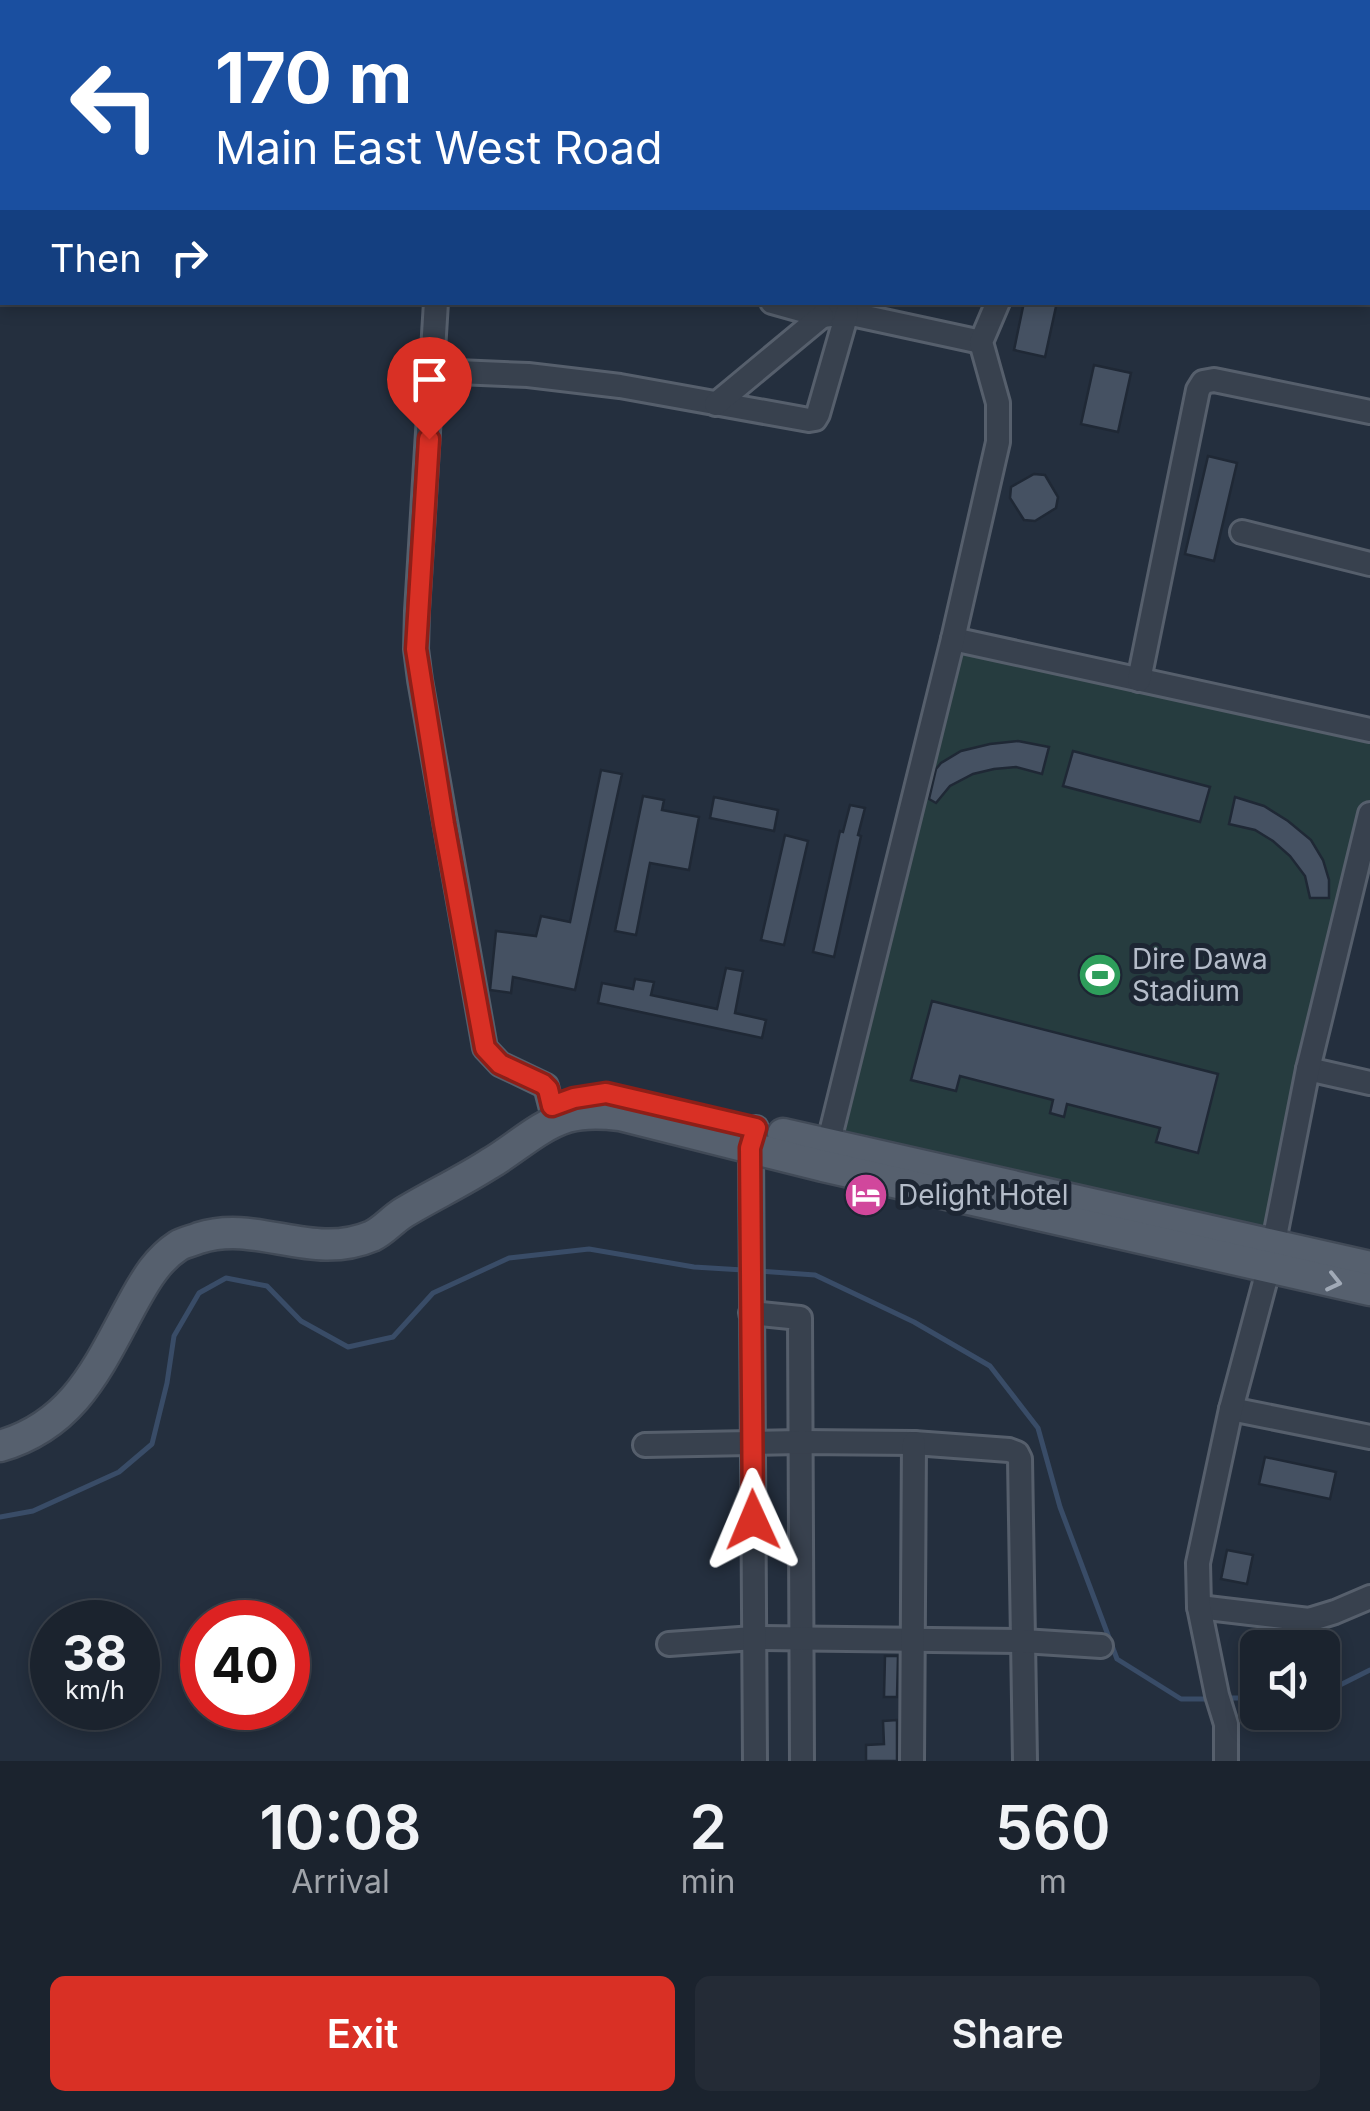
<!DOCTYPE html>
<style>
:root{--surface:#1b232e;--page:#242b36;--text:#f1f3f6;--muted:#a0a4aa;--line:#39404a;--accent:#d93025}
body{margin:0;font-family:Inter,sans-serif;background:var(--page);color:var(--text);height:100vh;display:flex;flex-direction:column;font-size:38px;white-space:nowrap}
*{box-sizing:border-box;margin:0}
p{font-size:32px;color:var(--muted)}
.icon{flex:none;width:55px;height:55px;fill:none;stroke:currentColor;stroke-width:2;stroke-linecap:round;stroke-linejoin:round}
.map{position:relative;height:1761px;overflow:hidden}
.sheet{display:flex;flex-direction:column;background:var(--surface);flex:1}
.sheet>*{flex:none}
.guide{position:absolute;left:0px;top:0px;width:1370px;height:305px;box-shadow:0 5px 15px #0003,0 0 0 2px var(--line);background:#1a4fa0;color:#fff;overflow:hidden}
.controls{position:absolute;left:1240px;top:1630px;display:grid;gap:20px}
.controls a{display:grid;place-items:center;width:100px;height:100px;border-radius:15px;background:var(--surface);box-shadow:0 5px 15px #0003,0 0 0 2px var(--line);font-size:50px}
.speed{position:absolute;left:30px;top:1600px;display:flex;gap:20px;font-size:50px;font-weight:700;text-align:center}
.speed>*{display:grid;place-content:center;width:130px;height:130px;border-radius:50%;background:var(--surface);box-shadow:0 5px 15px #0003,0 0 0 2px var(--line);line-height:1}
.speed small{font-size:25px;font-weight:400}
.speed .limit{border:15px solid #d22;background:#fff;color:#111}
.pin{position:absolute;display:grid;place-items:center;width:85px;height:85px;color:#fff;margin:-102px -42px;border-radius:50% 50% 50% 0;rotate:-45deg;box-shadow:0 0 10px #0007}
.pin .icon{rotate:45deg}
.me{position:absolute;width:110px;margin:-55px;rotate:359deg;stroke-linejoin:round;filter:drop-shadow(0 0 8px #0008)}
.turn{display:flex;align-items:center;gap:35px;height:210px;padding:0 50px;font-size:45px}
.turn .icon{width:130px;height:130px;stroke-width:2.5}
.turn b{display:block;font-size:70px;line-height:85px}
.then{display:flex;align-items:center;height:95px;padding:0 50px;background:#0003;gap:20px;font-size:38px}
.eta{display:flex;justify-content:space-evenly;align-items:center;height:170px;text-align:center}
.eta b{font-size:60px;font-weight:600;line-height:70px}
.cta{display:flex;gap:20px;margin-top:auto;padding:20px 50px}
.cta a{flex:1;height:115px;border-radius:15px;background:var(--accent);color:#fff;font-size:40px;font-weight:600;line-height:115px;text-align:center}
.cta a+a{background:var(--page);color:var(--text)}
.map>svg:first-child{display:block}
</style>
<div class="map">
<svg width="1370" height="1761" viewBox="0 0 1370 1761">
<rect width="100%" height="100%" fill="#242f3e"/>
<polygon fill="#263c3f" points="953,639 1370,730 1370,814 1273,1245 829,1145"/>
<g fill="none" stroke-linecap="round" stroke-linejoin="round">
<g stroke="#394c67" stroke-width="5">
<polyline points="759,1271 815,1275 914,1322 990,1366 1038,1428 1060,1507 1117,1659 1181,1699 1208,1699"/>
<polyline points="0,1517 33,1511 119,1472 152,1444 167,1383 174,1336 199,1293 226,1278 267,1286 301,1321 348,1347 393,1337 433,1293 509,1258 589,1249 694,1267 743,1270"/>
<polyline points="1322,1694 1370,1670"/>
<polyline points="1224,1698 1258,1698"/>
</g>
</g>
<g fill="#455162" stroke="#1f2835" stroke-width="2.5">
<polygon points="1024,302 1057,302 1045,357 1014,350"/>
<polygon points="1094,365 1131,373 1118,432 1081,424"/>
<polygon points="1208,456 1237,463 1214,561 1185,554"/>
<polygon points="1034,474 1045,475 1058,497 1056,508 1035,521 1024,520 1010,498 1011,487"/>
<polygon points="1018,741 1049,747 1042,774 1016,767 994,769 973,774 950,786 936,803 929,799 936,769 941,763 961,751 990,744"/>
<polygon points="1073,751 1210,787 1200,822 1063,786"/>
<polygon points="601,770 622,774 575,990 513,977 511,993 490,990 496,931 536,936 541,916 570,922"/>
<polygon points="643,796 664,800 662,810 699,817 689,870 650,863 636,935 615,931"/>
<polygon points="714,797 778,810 774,831 710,818"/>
<polygon points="1235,797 1264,806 1288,821 1311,840 1323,860 1329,880 1329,898 1310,898 1305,876 1290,856 1273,841 1255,830 1229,824"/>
<polygon points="850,805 865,808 858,835 861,836 834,957 813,952 840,831 843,832"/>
<polygon points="785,835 808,841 784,945 761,940"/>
<polygon points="726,968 743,971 735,1013 766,1020 762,1038 598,1003 602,983 633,989 635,979 654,982 651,995 717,1009"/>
<polygon points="932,1001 1218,1074 1198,1153 1156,1142 1160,1128 1067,1104 1064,1117 1050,1113 1053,1100 960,1076 956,1091 911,1080"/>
<polygon points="1265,1457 1336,1472 1330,1499 1259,1484"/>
<polygon points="1227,1550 1253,1555 1247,1584 1221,1579"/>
<polygon points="885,1656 898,1656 897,1697 884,1697"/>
<polygon points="897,1720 897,1761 866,1761 866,1745 884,1744 883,1721"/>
</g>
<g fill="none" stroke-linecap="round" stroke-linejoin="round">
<g stroke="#565f6c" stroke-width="28">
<g id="minor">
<polyline points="401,0 402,2"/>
<polyline points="542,2 543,0"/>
<polyline points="880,2 880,0"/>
<polyline points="1150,2 1150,0"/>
<polyline points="1368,58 1370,58"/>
<polyline points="436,302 417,611 416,649 420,680 485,1048 500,1064 546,1086 555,1121"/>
<polyline points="772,302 822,316 847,313 981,342"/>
<polyline points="434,371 528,375 620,386 809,420 815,419 818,414 847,313"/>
<polyline points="716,404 822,316"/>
<polyline points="1242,532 1370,564"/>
<polyline points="953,639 1370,730"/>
<polyline points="1139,680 1198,390 1203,382 1214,380 1370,412"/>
<polyline points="1308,1069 1370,1083"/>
<polyline points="825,1157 953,639 998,442 998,403 981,342 998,302"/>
<polyline points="751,1313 800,1318 802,1761"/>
<polyline points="1231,1409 1370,1437"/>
<polyline points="645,1445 801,1442 914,1443 1009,1450 1017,1453 1020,1459 1025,1761"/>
<polyline points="1199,1607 1309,1620 1335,1612 1370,1597"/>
<polyline points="669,1644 754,1638 1023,1641 1101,1646"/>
<polyline points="755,1761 751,1147 756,1128"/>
<polyline points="912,1761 914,1443"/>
<polyline points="1226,1761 1226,1724 1217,1695 1199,1607 1198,1563 1231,1409 1269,1267 1308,1069 1370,814"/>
</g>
</g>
<g stroke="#414a57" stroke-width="35">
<g id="major">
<polyline points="783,1134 1370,1267"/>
<path d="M0,1446C77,1424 100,1362 135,1299C146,1279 158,1259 178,1246C184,1242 192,1241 199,1238C258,1219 311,1262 372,1236C383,1231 392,1220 403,1213C431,1196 461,1182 489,1164C515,1149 538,1126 567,1117C584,1112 603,1113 620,1115L823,1166L1370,1290"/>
</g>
</g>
<use href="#minor" stroke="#38414e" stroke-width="22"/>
<use href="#major" stroke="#56606e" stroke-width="30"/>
</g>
<defs><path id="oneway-chevron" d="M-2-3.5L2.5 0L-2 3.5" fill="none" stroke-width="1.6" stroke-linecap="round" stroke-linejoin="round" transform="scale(2.5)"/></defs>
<use stroke="#a1aab7" href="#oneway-chevron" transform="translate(1334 1282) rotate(13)"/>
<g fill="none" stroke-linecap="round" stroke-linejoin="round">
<g stroke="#8d1f18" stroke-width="25">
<polyline id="route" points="429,439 416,649 444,824 485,1048 500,1064 543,1084 548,1089 552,1106 574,1098 606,1093 756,1128 750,1148 753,1520"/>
</g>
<use href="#route" stroke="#d93025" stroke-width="18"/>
</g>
<defs>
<g id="stadium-disc" transform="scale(2.25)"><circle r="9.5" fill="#2e9e5b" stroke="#1d2633"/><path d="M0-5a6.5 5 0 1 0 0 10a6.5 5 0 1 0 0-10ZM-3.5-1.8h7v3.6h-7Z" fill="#fff"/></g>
<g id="hotel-disc" transform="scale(2.25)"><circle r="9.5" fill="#d1479c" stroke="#1d2633"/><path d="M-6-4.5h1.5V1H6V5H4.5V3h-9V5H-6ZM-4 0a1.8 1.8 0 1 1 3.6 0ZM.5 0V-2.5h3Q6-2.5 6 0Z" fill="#fff"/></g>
</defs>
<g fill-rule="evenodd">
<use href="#stadium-disc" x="1100" y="975"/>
<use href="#hotel-disc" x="866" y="1195"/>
</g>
<g text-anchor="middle" stroke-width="10" stroke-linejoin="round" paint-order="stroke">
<g font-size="28" fill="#b4bcc9" stroke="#1d2633" text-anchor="start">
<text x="1132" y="969">Dire Dawa<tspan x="1132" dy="32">Stadium</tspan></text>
<text x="898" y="1205">Delight Hotel</text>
</g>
</g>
</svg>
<div class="controls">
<a><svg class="icon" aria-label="sound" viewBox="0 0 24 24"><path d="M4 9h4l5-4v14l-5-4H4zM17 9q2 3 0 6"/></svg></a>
</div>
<div class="speed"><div>38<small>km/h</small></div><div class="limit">40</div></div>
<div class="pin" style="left:429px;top:439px;background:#d93025"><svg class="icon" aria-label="arrive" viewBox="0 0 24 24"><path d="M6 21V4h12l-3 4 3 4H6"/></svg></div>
<svg class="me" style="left:753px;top:1520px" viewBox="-20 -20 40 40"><path d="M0-17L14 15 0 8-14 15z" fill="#d93025" stroke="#fff" stroke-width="4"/></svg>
<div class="guide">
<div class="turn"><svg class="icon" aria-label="left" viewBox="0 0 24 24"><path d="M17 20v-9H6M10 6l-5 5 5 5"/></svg><div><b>170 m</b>Main East West Road</div></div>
<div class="then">Then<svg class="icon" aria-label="right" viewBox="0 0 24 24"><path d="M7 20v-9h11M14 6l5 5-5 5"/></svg></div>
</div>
</div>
<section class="sheet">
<div class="eta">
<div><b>10:08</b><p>Arrival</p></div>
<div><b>2</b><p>min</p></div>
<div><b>560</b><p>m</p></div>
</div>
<div class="cta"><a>Exit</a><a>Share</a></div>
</section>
